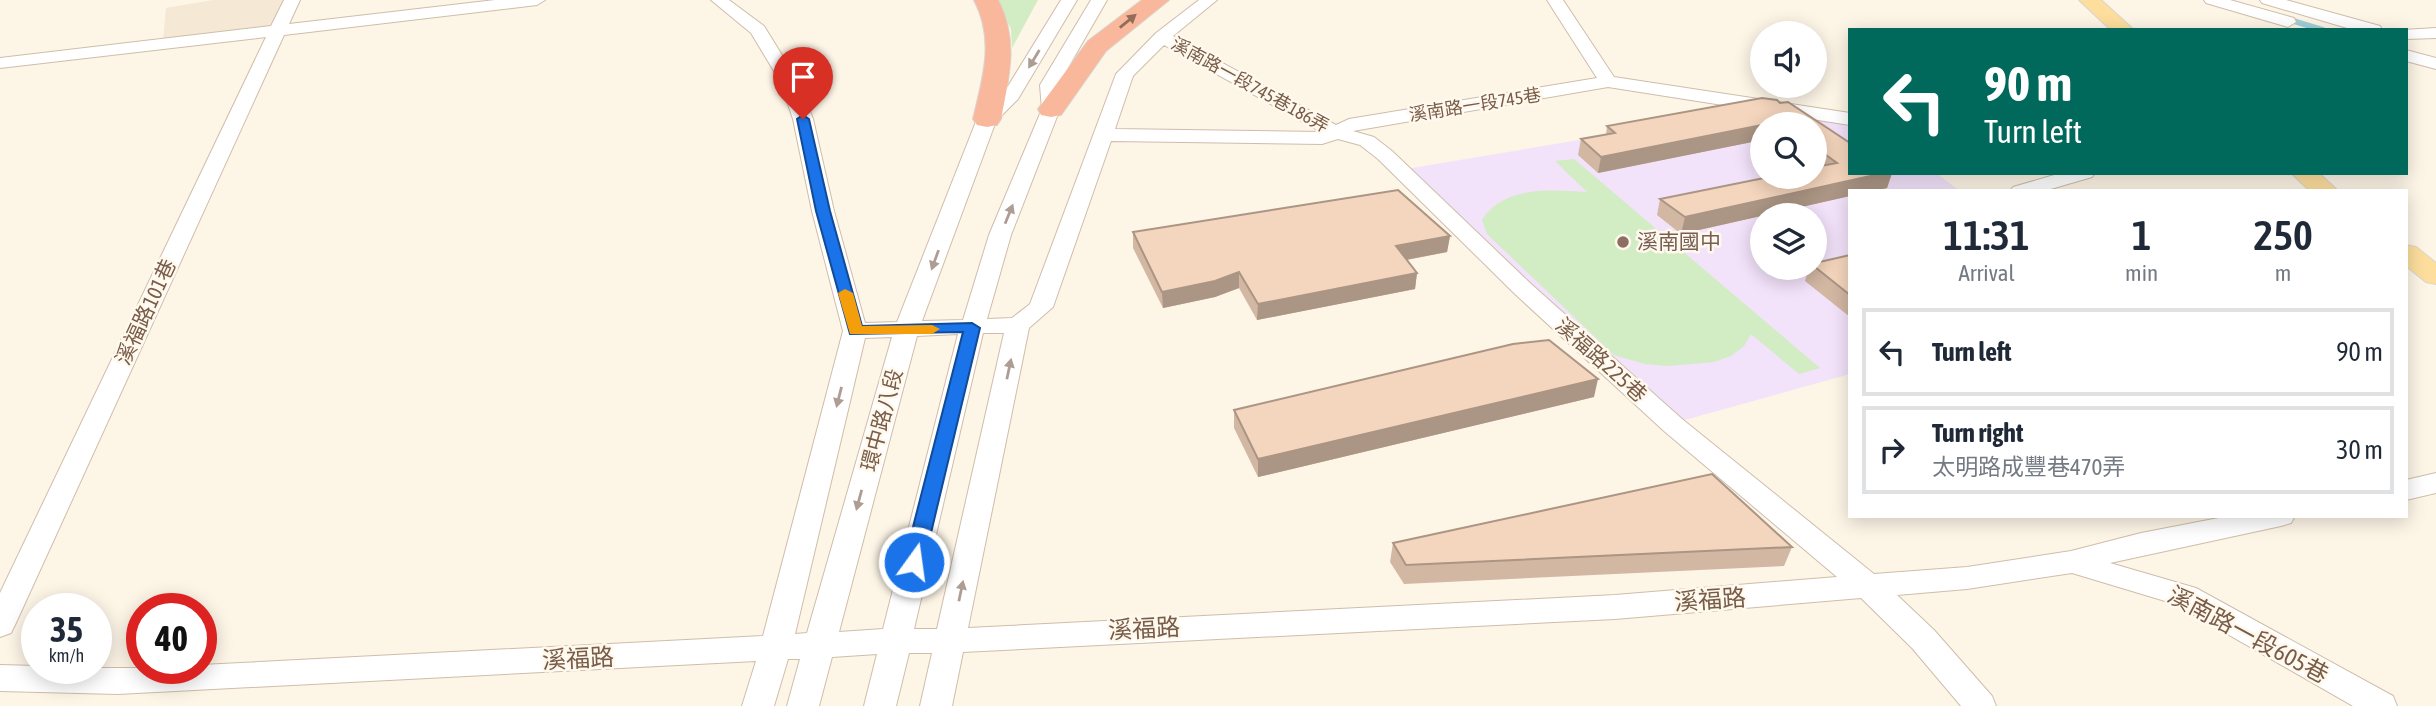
<!DOCTYPE html>
<meta charset="utf-8">
<style>
:root{--surface:#fff;--page:#f6f6f7;--text:#1f2937;--muted:#747a83;--line:#e0e1e3}
body{margin:0;font-family:"Asap Condensed","Noto Sans TC",sans-serif;background:var(--page);color:var(--text);height:100vh;display:flex;flex-direction:column;font-size:26px;white-space:nowrap}
*{box-sizing:border-box;margin:0}
p{font-size:23px;color:var(--muted)}
.icon{flex:none;width:38px;height:38px;fill:none;stroke:currentColor;stroke-width:2;stroke-linecap:round;stroke-linejoin:round}
.map{position:relative;flex:1;overflow:hidden}
.sheet{position:absolute;left:1848px;top:189px;width:560px;height:329px;display:flex;flex-direction:column;background:var(--surface);border-radius:0px;box-shadow:0 4px 18px #0003}
.sheet>*{flex:none}
.banner{position:absolute;left:1848px;top:28px;width:560px;height:147px;border-radius:0px;box-shadow:0 4px 18px #0003;background:#00695c;color:#fff;overflow:hidden}
.fabs{position:absolute;left:1750px;top:21px;display:grid;gap:14px}
.fabs a{display:grid;place-items:center;width:77px;height:77px;border-radius:50%;background:var(--surface);box-shadow:0 4px 18px #0003;font-size:35px}
.speed{position:absolute;left:21px;top:593px;display:flex;gap:14px;font-size:35px;font-weight:700;text-align:center}
.speed>*{display:grid;place-content:center;width:91px;height:91px;border-radius:50%;background:var(--surface);box-shadow:0 4px 18px #0003;line-height:1}
.speed small{font-size:18px;font-weight:400}
.speed .limit{border:10px solid #d22;background:#fff;color:#111}
.pin{position:absolute;display:grid;place-items:center;width:60px;height:60px;color:#fff;margin:-72px -30px;border-radius:50% 50% 50% 0;rotate:-45deg;box-shadow:0 0 7px #0007}
.pin .icon{rotate:45deg}
.me{position:absolute;width:77px;margin:-38px;rotate:14deg;stroke-linejoin:round;filter:drop-shadow(0 0 5px #0008)}
.turn{display:flex;align-items:center;gap:24px;height:147px;padding:0 21px;font-size:32px}
.turn .icon{width:91px;height:91px;stroke-width:2.5}
.turn b{display:block;font-size:49px;line-height:60px}
.eta{display:flex;justify-content:space-evenly;align-items:center;height:119px;text-align:center}
.eta b{font-size:42px;font-weight:600;line-height:49px}
ul{padding:0;list-style:none}
li{display:flex;align-items:center;gap:21px;height:88px;margin:0 14px 10px;padding:0 7px;border:4px solid var(--line);border-radius:0px}
li div{flex:1}
li b{display:block;font-size:26px}
li em{font-style:normal}
.map>svg:first-child{display:block}
</style>
<div class="map">
<svg width="2436" height="706" viewBox="0 0 2436 706">
<rect width="100%" height="100%" fill="#fdf5e6"/>
<polygon fill="#f5e8d4" points="213,0 285,0 269,27 163,41 166,8"/>
<path fill="#f2e2fa" fill-rule="evenodd" d="M1764,109L1850,122V173H1936L1960,191H1850V374L1681,421L1406,169ZM1762,124H1815V177H1762ZM1762,215H1815V268H1762Z"/>
<g fill="#d2ecc3">
<polygon points="997,0 1038,0 1012,48 1011,29"/>
<path d="M1574,159L1820,368L1799,374L1751,334L1744,346L1731,356L1714,362L1668,366L1645,364L1614,355L1487,234L1482,220C1504,185 1551,190 1587,192L1555,161Z"/>
</g>
<g fill="none" stroke-linecap="round" stroke-linejoin="round">
<polyline stroke="#9fceda" stroke-width="6" points="2287,19 2323,30"/>
<g stroke="#cfbdab" stroke-width="2">
<g id="minor">
<polygon points="284,0 300,0 289,24 495,0 545,0 537,5 284,35 15,625 11,633 0,637 0,593 266,37 0,68 0,58 271,26"/>
<path d="M711,0H729L764,26L798,81L813,119L834,211L865,323L897,322L977,119L1002,96L1061,0H1077L1018,99L996,121L922,321L963,320L989,235L1042,109L1040,85L1091,0H1107L1058,85L1060,109L1011,235L987,319L1012,318L1030,304L1116,74L1156,33L1199,0H1217L1173,36L1336,125L1349,119L1597,78L1547,0H1563L1614,77L1850,113V125L1608,87L1353,131L1374,137L1392,151L1531,284L1682,419L1874,574L1967,567L2071,551L2141,533L2229,516H2295L2291,523L2281,526L2110,563L2196,588L2393,696L2397,706H2353L2175,604L2072,573L1967,589L1897,595L1934,630L1992,696L1996,706H1961L1912,648L1861,598L1615,619L963,652L952,706H920L932,653H909L896,706H864L877,654L832,657L819,706H787L800,659H788L774,706H742L756,661L118,694L0,691V665L37,666V668H201V665L763,636L843,331L812,211L793,119L780,81L751,33ZM1164,45L1321,132L1115,129L1133,76ZM1338,139L1360,145L1378,159L1515,294L1664,431L1837,577L1615,595L968,628L1029,328L1053,307L1111,141L1322,144ZM983,333H1004L937,629H914ZM958,334L883,629L839,632L917,336ZM892,337L807,633L795,634L865,338Z"/>
<polygon points="2204,0 2230,0 2294,18 2296,22 2288,27 2206,3"/>
<polygon points="2260,0 2286,0 2380,26 2382,30 2354,30 2262,3"/>
<polygon points="2436,28 2436,38 2406,39 2406,30 2403,30"/>
<polygon points="2406,50 2436,58 2436,69 2406,61"/>
<polygon points="2061,173 2095,173 2092,177 2044,191 2010,191 2013,187"/>
<polygon points="2436,473 2436,493 2406,500 2406,480"/>
</g>
</g>
<g stroke="#dcd5d0" stroke-width="2">
<g id="major">
<polygon points="2079,0 2101,0 2134,30 2111,30"/>
<polygon points="2291,173 2319,173 2338,191 2310,191"/>
<polygon points="2406,245 2416,247 2436,263 2436,284 2426,282 2406,266"/>
</g>
</g>
<g stroke="#dcd5d0" stroke-width="2">
<g id="highway">
<path d="M974,0H998C1019,40 1009,77 1001,119L997,125L987,127L977,125L973,119C983,77 995,40 974,0Z"/>
<polygon points="1142,0 1169,0 1106,51 1061,115 1051,117 1041,115 1038,109 1088,41"/>
</g>
</g>
<use href="#minor" fill="#fff" fill-rule="evenodd"/>
<use href="#major" fill="#fdde9d" fill-rule="evenodd"/>
<use href="#highway" fill="#f9b89b" fill-rule="evenodd"/>
</g>
<g fill="#d2b7a3">
<polygon points="1762,98 1777,100 1780,103 1788,102 1850,143 1850,173 1892,173 1887,188 1873,191 1850,191 1850,196 1681,234 1657,215 1660,199 1769,177 1815,177 1815,167 1816,167 1815,166 1815,124 1762,124 1762,140 1598,173 1578,155 1581,139 1606,135 1607,126"/>
<polygon points="1133,232 1450,236 1447,252 1407,260 1417,273 1415,289 1257,320 1239,288 1215,297 1163,308 1133,248"/>
<polygon points="1850,255 1850,317 1805,281 1809,268 1815,268"/>
<polygon points="1594,397 1258,477 1234,428 1234,410"/>
<polygon points="1393,543 1792,547 1784,566 1404,584 1390,562"/>
</g>
<g fill="#ab9584">
<polygon points="1762,125 1762,140 1598,173 1601,157"/>
<polygon points="1884,173 1892,173 1887,188 1873,191 1850,191 1850,196 1681,234 1685,217"/>
<polygon points="1450,236 1447,252 1394,262 1396,246"/>
<polygon points="1239,272 1239,288 1215,297 1163,308 1162,292"/>
<polygon points="1417,273 1415,289 1257,320 1258,304"/>
<polygon points="1598,379 1594,397 1258,477 1258,459"/>
</g>
<g fill="#f4d5bd" stroke="#ab9584" stroke-width="2">
<polygon points="1762,98 1777,100 1780,103 1788,102 1850,143 1850,173 1884,173 1685,217 1660,199 1769,177 1815,177 1815,167 1837,163 1815,147 1815,124 1784,124 1780,122 1762,124 1762,125 1601,157 1581,139 1615,133 1607,126"/>
<polygon points="1398,190 1450,236 1396,246 1417,273 1258,304 1239,272 1215,281 1162,292 1133,232"/>
<polygon points="1850,255 1850,295 1815,267 1815,263"/>
<polygon points="1549,340 1598,379 1258,459 1234,410 1513,344"/>
<polygon points="1712,474 1792,547 1406,565 1393,543"/>
</g>
<defs><path id="oneway-solid" d="M-6-.8H1V-3.2L6.5 0L1 3.2V.8H-6Z" transform="scale(1.75)"/></defs>
<use fill="#926e59" href="#oneway-solid" transform="translate(1128 21) rotate(-39)"/>
<g fill="#ae9d92">
<use href="#oneway-solid" transform="translate(1034 59) rotate(121)"/>
<use href="#oneway-solid" transform="translate(1009 214) rotate(-68)"/>
<use href="#oneway-solid" transform="translate(935 260) rotate(110)"/>
<use href="#oneway-solid" transform="translate(1009 369) rotate(-78)"/>
<use href="#oneway-solid" transform="translate(839 397) rotate(104)"/>
<use href="#oneway-solid" transform="translate(859 500) rotate(105)"/>
<use href="#oneway-solid" transform="translate(961 591) rotate(-78)"/>
</g>
<polygon fill="#1a73e8" stroke="#114b97" stroke-width="2" points="803,115 809,119 830,211 862,326 972,323 980,328 924,562 921,567 907,567 904,562 963,332 850,334 816,211 797,119"/>
<polygon fill="#f59e0b" points="845,289 853,293 862,326 932,325 940,329 932,334 850,334 838,293"/>
<circle fill="#8d6e63" stroke="#fff9ed" stroke-width="2.5" cx="1623" cy="242" r="7"/>
<g text-anchor="middle" stroke-width="5" stroke-linejoin="round" paint-order="stroke">
<g font-size="18" fill="#785c49" stroke="#fff9ed">
<text transform="translate(1250 85) rotate(29)" y="6">溪南路一段745巷186弄</text>
<text transform="translate(1475 105) rotate(-9)" y="6">溪南路一段745巷</text>
</g>
<g font-size="21" fill="#785e54" stroke="#fff9ed" text-anchor="start">
<text x="1637" y="249">溪南國中</text>
</g>
<g font-size="21" fill="#785c49" stroke="#fff9ed">
<text transform="translate(146 312) rotate(-65)" y="7">溪福路101巷</text>
<text transform="translate(1601 360) rotate(42)" y="7">溪福路225巷</text>
<text transform="translate(882 420) rotate(-75)" y="7">環中路八段</text>
</g>
<g font-size="24" fill="#785c49" stroke="#fff9ed">
<text transform="translate(1710 600) rotate(-4)" y="8">溪福路</text>
<text transform="translate(1144 629) rotate(-3)" y="8">溪福路</text>
<text transform="translate(2248 635) rotate(28)" y="8">溪南路一段605巷</text>
<text transform="translate(578 659) rotate(-3)" y="8">溪福路</text>
</g>
</g>
</svg>
<div class="fabs">
<a><svg class="icon" aria-label="sound" viewBox="0 0 24 24"><path d="M4 9h4l5-4v14l-5-4H4zM17 9q2 3 0 6"/></svg></a>
<a><svg class="icon" aria-label="search" viewBox="0 0 24 24"><circle cx="10" cy="10" r="6"/><path d="M15 15l6 6"/></svg></a>
<a><svg class="icon" aria-label="layers" viewBox="0 0 24 24"><path d="M12 4l9 5-9 5-9-5zM3 14l9 5 9-5"/></svg></a>
</div>
<div class="speed"><div>35<small>km/h</small></div><div class="limit">40</div></div>
<div class="pin" style="left:803px;top:119px;background:#d93025"><svg class="icon" aria-label="arrive" viewBox="0 0 24 24"><path d="M6 21V4h12l-3 4 3 4H6"/></svg></div>
<svg class="me" style="left:914px;top:562px" viewBox="-20 -20 40 40"><circle r="17" fill="#1a73e8" stroke="#fff" stroke-width="3"/><path d="M0-11L8 9 0 5-8 9z" fill="#fff"/></svg>
<div class="banner">
<div class="turn"><svg class="icon" aria-label="left" viewBox="0 0 24 24"><path d="M17 20v-9H6M10 6l-5 5 5 5"/></svg><div><b>90 m</b>Turn left</div></div>
</div>
<section class="sheet">
<div class="eta">
<div><b>11:31</b><p>Arrival</p></div>
<div><b>1</b><p>min</p></div>
<div><b>250</b><p>m</p></div>
</div>
<ul>
<li><svg class="icon" aria-label="left" viewBox="0 0 24 24"><path d="M17 20v-9H6M10 6l-5 5 5 5"/></svg><div><b>Turn left</b></div><em>90 m</em></li>
<li><svg class="icon" aria-label="right" viewBox="0 0 24 24"><path d="M7 20v-9h11M14 6l5 5-5 5"/></svg><div><b>Turn right</b><p>太明路成豐巷470弄</p></div><em>30 m</em></li>
</ul>
</section>
</div>
